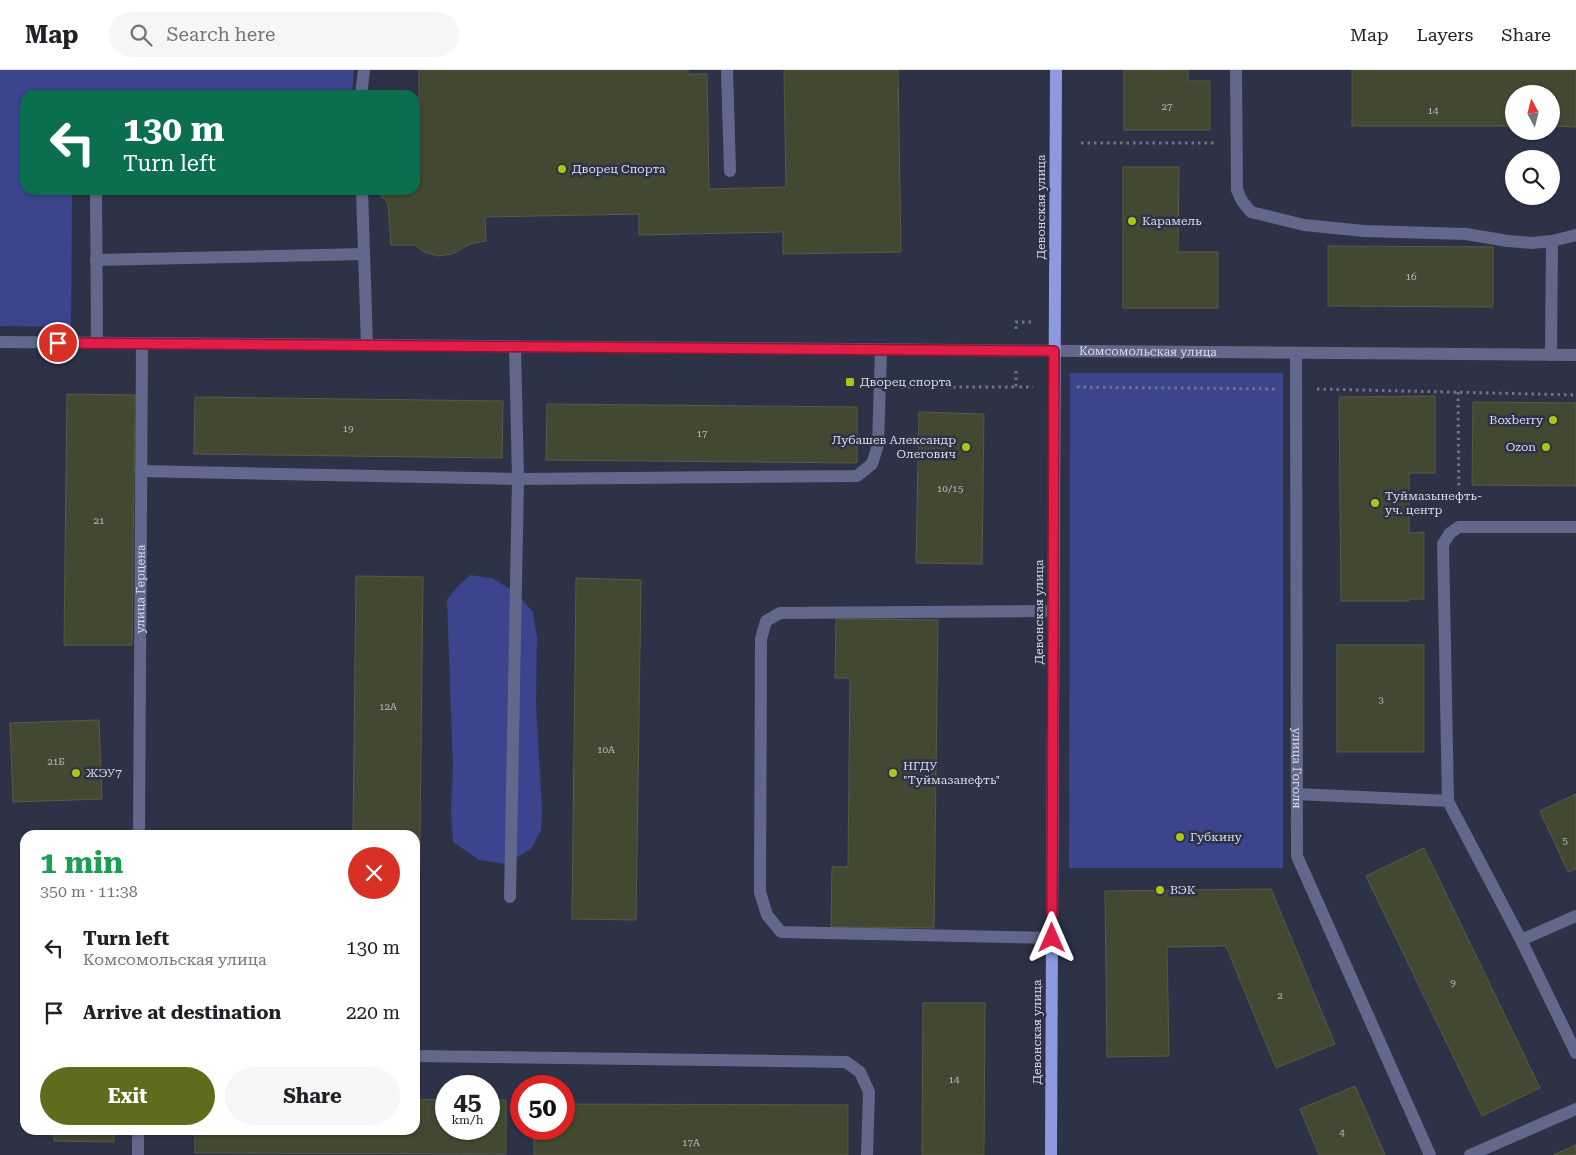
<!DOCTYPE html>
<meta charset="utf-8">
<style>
:root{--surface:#fff;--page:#f6f6f6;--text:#202124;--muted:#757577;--line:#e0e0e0;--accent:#5f6b1d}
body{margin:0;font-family:"Roboto Serif",serif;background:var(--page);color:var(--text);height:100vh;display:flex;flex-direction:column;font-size:19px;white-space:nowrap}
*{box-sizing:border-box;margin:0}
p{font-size:16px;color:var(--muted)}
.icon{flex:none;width:28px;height:28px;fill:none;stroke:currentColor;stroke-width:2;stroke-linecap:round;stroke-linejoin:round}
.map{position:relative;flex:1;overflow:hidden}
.side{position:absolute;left:20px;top:760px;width:400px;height:305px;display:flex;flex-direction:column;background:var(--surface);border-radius:15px;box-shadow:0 1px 4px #0004}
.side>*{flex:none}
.guide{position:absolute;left:20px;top:20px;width:400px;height:105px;border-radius:15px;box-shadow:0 1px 4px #0004;background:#0b6e4f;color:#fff;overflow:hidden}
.needle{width:32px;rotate:353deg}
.controls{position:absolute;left:1505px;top:15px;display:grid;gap:10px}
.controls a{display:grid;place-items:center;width:55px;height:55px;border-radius:50%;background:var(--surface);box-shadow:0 1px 4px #0004;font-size:25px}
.speed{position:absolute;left:435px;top:1005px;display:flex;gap:10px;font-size:25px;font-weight:700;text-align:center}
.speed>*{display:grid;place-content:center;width:65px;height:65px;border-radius:50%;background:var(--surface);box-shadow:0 1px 4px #0004;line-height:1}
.speed small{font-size:12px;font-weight:400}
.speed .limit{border:8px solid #d22;background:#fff;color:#111}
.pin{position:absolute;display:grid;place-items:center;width:42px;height:42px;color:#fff;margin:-21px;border:2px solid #fff;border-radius:50%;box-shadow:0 1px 5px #0007}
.me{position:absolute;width:55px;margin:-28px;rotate:0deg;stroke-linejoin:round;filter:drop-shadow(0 0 4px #0008)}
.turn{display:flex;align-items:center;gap:18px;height:105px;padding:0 20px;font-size:22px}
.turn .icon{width:65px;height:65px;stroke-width:2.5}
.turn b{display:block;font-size:35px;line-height:42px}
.round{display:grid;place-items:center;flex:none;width:52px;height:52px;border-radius:26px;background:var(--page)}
.overview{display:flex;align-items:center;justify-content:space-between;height:85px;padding:0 20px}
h1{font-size:30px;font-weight:700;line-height:38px;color:#1e9e55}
.button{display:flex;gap:10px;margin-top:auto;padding:10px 20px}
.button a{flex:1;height:58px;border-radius:30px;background:var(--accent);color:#fff;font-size:20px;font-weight:700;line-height:58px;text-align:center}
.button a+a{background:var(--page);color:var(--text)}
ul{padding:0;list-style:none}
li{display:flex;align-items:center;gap:15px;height:65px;padding:0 20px}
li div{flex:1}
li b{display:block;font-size:19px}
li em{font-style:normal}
header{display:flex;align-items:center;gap:30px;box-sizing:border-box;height:70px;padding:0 25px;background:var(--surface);border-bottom:1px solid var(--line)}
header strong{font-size:24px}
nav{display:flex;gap:28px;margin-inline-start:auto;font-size:18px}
.search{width:350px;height:45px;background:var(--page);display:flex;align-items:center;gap:12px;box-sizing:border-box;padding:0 18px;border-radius:28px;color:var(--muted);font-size:19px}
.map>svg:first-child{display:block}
</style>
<header>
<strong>Map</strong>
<div class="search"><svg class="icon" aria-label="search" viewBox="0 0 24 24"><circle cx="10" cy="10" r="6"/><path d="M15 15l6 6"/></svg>Search here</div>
<nav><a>Map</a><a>Layers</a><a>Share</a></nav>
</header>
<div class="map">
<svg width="1576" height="1085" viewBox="0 0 1576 1085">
<rect width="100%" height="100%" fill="#2e3247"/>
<g fill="#3b448d">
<polygon points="0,0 354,0 352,25 25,25 25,120 72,120 71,257 0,256"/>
<polygon points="1070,303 1283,303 1283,798 1069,798"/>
<polygon points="470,505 492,508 515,522 533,542 537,568 536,633 542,740 541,760 531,779 506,794 479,790 453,772 451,742 453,698 447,530 457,517"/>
</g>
<g fill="#424831" stroke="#565c44">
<polygon points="419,0 688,0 688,4 707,4 709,119 786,117 784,0 898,0 901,182 783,184 783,162 639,165 639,144 485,147 486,171 470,174 452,184 438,186 424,182 415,175 391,175 388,133 382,127 379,120 415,120 415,82 419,81"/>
<polygon points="1124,0 1188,0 1188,11 1210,11 1210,60 1124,60"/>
<polygon points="1352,0 1576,0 1576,57 1551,56 1551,24 1514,24 1514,56 1352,56"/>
<polygon points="1123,97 1179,97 1178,182 1218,182 1218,238 1123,238"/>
<polygon points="1328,176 1493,177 1493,237 1328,236"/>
<polygon points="67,324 135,325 132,575 64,575"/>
<polygon points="1435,326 1435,403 1409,403 1409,463 1424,462 1424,529 1409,529 1409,531 1341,531 1339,327"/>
<polygon points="195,327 503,331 502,388 194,384"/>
<polygon points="1473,332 1576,333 1576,416 1472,415"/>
<polygon points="547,334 857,337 857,393 546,390"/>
<polygon points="919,342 984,344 982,494 916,493"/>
<polygon points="356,506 423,507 419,849 415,849 415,765 353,765"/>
<polygon points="576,508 641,510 636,850 572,849"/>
<polygon points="836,549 938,550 934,858 831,857 832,797 848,797 850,608 835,608"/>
<rect x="1337" y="575" width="87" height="107"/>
<polygon points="99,650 102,729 13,732 10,653"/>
<polygon points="1576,724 1576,799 1568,802 1540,741"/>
<polygon points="1424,778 1540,1018 1482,1046 1366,806"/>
<polygon points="1271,819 1335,974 1276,998 1226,876 1167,877 1169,986 1107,987 1105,821"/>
<polygon points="923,933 985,933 984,1085 922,1085"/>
<polygon points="1355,1016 1385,1085 1319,1085 1300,1039"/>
<polygon points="415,1029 446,1030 446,1059 489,1059 489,1030 506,1030 506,1084 195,1083 195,1060 415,1060"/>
<polygon points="564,1034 848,1035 848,1085 534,1085 534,1059 564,1059"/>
<polygon points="54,1060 114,1060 114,1072 54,1071"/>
<polygon points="1576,1075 1576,1085 1553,1085"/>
</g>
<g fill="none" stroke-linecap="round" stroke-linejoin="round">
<g stroke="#707486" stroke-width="3" stroke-dasharray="2.5 4" stroke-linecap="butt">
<polyline points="1081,73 1215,73"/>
<polyline points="1016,259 1016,252 1032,252"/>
<polyline points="1016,301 1016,317 1033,317"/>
<polyline points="901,317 1016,317"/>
<polyline points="1077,317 1276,319"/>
<polyline points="1317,319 1576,325"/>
<polyline points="1458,322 1459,436"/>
</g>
<g stroke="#61688b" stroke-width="12">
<polyline points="727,0 730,101"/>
<polyline points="1236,0 1237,120 1242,131 1251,142 1304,155 1364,161 1466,164 1508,171 1532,173 1552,171"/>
<polyline points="361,25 364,0"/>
<polyline points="96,120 97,273"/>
<polyline points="362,120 367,275"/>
<polyline points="96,190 364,184"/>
<path id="s1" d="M0,272L1576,285"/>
<path id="s2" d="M1296,283L1297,786L1430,1085"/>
<polyline points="1551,285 1552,171 1576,165"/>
<polyline points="141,401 518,409 857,406 872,394 878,375 881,280"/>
<polyline points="1297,724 1448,731 1521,870 1576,983"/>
<polyline points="1448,731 1443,474 1450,463 1459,457 1576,457"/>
<path id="s3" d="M139,765L142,274"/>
<polyline points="510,827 518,409 515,276"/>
<polyline points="1052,868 781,862 767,845 760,822 761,569 766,551 780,543 1053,541"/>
<polyline points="1521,870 1576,846"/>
<polyline points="415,986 846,992 860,1002 869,1022 867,1085"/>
<polyline points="138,1085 138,1060"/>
<polyline points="1470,1085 1576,1039"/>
</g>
<polyline stroke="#8d9ae1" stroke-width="12" points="1051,1085 1056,0"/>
</g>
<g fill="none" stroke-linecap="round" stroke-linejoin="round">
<g stroke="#92132f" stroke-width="12">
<polyline id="route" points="58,273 1054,281 1052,868"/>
</g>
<use href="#route" stroke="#e11d48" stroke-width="9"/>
</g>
<g fill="#abc615" stroke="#2e3247" stroke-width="2">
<circle cx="562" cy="99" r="5"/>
<circle cx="1132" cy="151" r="5"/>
<rect x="845" y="307" width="10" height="10" rx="2.5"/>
<circle cx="1553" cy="350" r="5"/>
<circle cx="966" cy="377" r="5"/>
<circle cx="1546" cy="377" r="5"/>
<circle cx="1375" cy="433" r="5"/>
<circle cx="76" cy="703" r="5"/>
<circle cx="893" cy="703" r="5"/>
<circle cx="1180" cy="767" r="5"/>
<circle cx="1160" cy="820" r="5"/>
</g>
<g text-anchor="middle" stroke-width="5" stroke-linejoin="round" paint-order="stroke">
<g font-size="10" fill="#b4b8bc">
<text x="1167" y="40">27</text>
<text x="1433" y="44">14</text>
<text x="1411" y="210">16</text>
<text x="348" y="362">19</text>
<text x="702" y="367">17</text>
<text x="950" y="422">10/15</text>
<text x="99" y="454">21</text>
<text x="1381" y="633">3</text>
<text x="388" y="640">12А</text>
<text x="606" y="683">10А</text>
<text x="56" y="695">21Б</text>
<text x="1565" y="774">5</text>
<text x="1453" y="916">9</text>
<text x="1280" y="929">2</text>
<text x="954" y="1013">14</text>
<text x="1342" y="1066">4</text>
<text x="691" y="1076">17А</text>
</g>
<g font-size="12" fill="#daddeb" stroke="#2e3247" text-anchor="start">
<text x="572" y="103">Дворец Спорта</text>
<text x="1142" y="155">Карамель</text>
<text x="860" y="316">Дворец спорта</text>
<text x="1543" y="354" text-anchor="end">Boxberry</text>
<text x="956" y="374" text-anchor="end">Лубашев Александр<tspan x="956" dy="14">Олегович</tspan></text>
<text x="1536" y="381" text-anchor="end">Ozon</text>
<text x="1385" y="430">Туймазынефть-<tspan x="1385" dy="14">уч. центр</tspan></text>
<text x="903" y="700">НГДУ<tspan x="903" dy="14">"Туймазанефть"</tspan></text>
<text x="86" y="707">ЖЭУ7</text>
<text x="1190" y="771">Губкину</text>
<text x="1170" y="824">ВЭК</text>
</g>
<g font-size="12" fill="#daddeb" stroke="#2e3247">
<text transform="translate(1041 137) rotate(-90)" y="4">Девонская улица</text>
<text dy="4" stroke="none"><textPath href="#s1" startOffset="1148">Комсомольская улица</textPath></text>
<text dy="4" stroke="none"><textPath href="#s3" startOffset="246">улица Герцена</textPath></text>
<text transform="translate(1039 542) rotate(-90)" y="4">Девонская улица</text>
<text dy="4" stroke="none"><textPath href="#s2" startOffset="415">улица Гоголя</textPath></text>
<text transform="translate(1037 962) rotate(-90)" y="4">Девонская улица</text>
</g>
</g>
</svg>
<div class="controls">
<a><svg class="needle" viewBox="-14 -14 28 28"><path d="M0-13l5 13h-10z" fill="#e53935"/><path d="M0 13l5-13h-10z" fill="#757577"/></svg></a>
<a><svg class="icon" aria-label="search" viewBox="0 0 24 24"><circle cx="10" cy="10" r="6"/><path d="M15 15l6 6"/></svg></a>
</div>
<div class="speed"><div>45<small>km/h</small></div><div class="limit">50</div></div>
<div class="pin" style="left:58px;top:273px;background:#d93025"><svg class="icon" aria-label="arrive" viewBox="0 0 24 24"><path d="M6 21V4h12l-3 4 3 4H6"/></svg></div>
<svg class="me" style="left:1052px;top:868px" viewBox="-20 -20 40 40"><path d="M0-17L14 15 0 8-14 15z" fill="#e11d48" stroke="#fff" stroke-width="4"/></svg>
<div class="guide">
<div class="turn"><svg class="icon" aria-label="left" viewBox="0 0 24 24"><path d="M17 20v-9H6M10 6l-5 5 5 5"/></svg><div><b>130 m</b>Turn left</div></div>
</div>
<section class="side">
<div class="overview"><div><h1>1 min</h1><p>350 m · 11:38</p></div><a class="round" style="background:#d93025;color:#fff"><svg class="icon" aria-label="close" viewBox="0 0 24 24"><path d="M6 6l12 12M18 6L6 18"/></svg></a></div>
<ul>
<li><svg class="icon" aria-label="left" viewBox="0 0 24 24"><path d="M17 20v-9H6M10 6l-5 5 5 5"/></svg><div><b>Turn left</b><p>Комсомольская улица</p></div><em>130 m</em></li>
<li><svg class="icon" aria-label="arrive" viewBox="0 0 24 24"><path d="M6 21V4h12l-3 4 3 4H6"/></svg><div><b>Arrive at destination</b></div><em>220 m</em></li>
</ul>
<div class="button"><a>Exit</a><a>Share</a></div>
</section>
</div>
